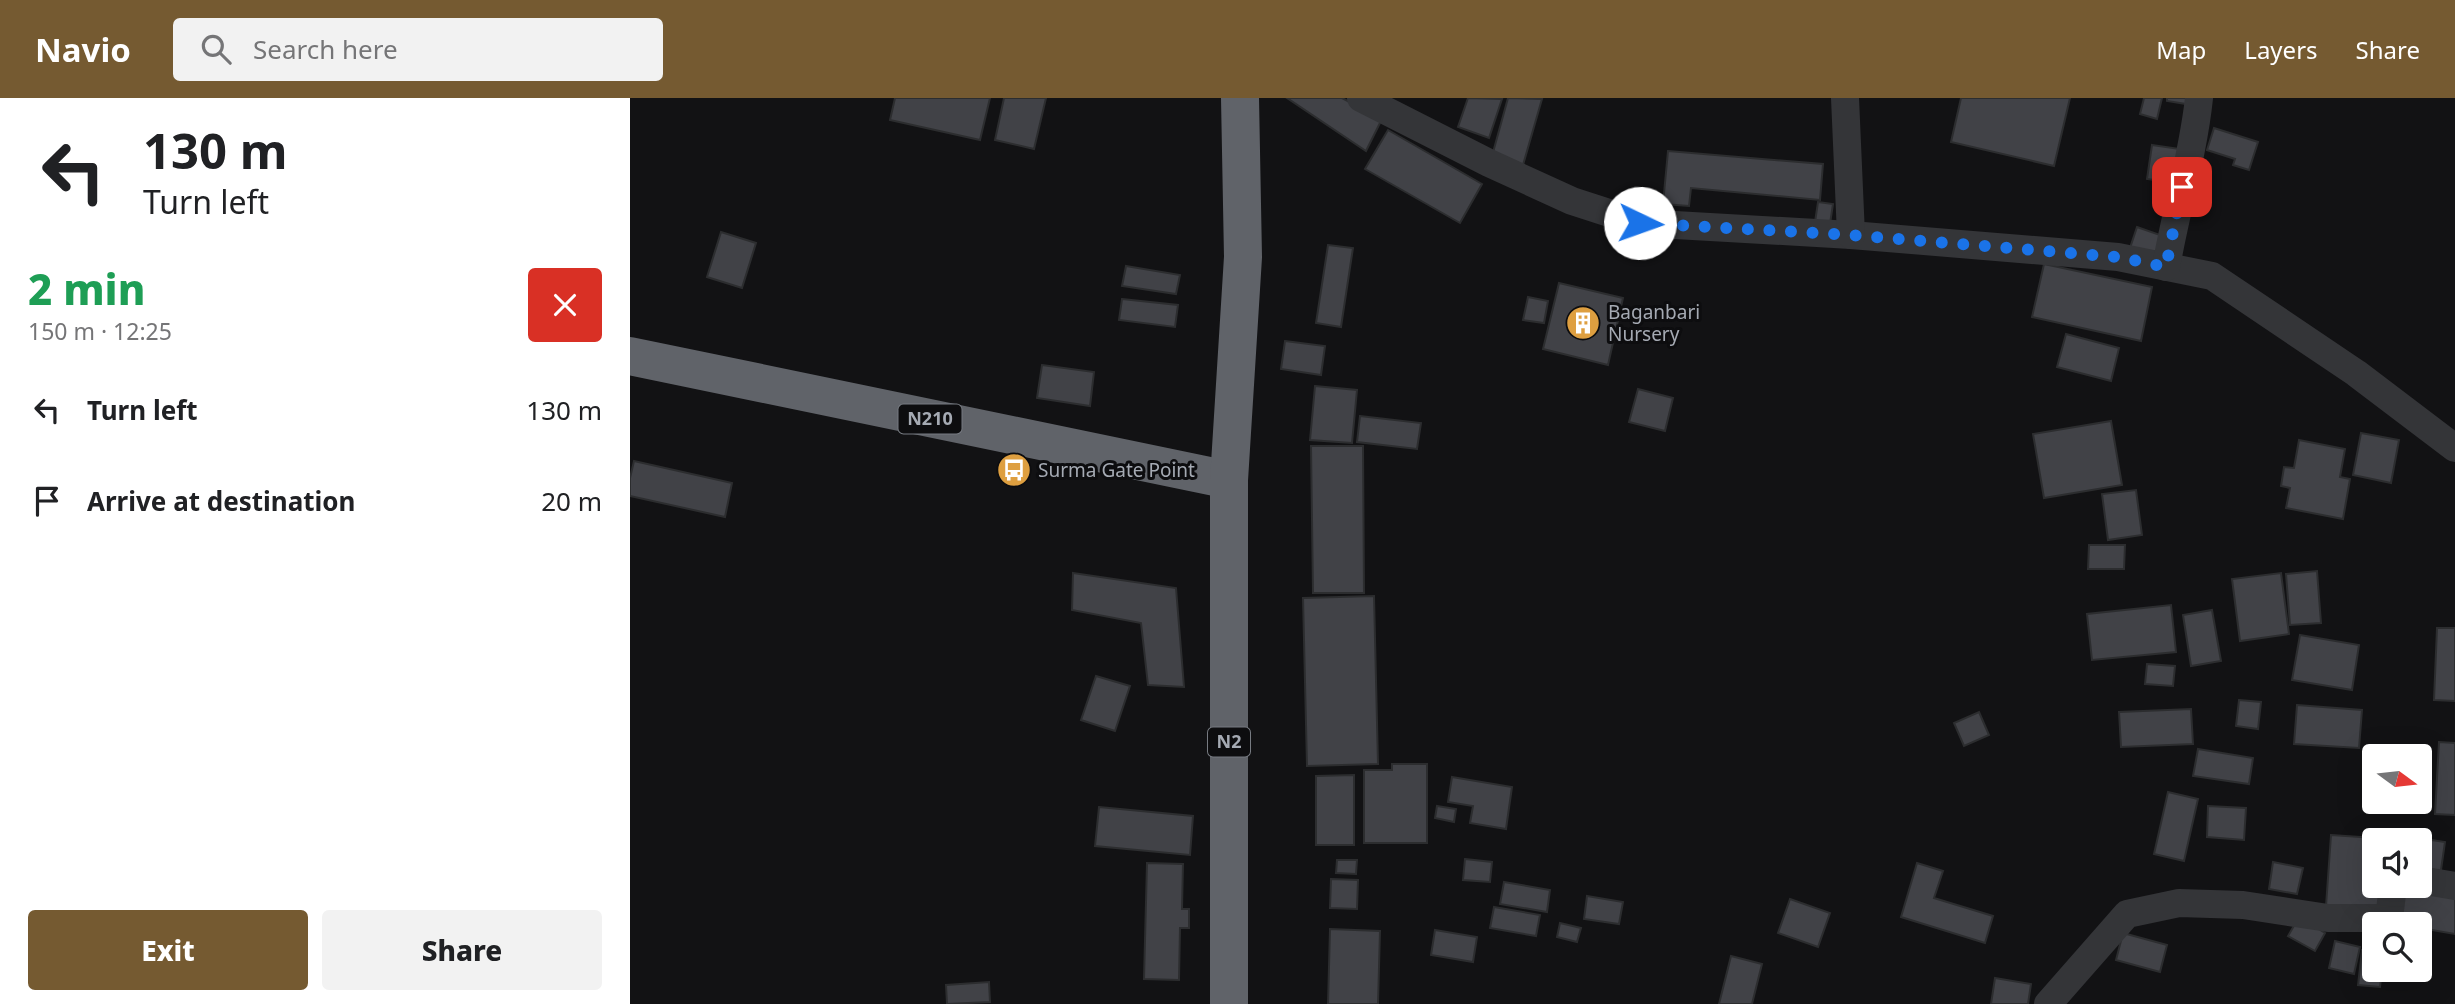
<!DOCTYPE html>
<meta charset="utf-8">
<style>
:root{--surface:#fff;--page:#f2f2f2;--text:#202124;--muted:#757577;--accent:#755a31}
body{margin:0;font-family:"Noto Sans",sans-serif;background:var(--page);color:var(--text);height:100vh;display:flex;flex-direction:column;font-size:26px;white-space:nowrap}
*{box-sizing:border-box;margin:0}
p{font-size:23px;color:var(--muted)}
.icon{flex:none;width:38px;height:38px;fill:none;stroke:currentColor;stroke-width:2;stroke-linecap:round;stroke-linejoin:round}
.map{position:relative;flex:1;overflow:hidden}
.details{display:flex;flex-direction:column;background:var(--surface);width:630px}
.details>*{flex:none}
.guide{background:#fff;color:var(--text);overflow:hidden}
.needle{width:46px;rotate:105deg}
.buttons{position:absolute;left:1732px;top:646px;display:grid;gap:14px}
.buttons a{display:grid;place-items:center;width:70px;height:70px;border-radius:7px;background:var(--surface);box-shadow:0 7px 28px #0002;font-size:35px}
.pin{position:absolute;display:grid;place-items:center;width:60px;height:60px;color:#fff;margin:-30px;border-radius:14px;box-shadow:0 4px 10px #0006}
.me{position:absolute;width:77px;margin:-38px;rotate:93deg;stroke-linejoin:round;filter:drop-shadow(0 0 5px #0008)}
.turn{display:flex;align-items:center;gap:24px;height:147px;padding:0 28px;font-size:32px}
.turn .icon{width:91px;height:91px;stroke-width:2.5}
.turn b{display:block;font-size:49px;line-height:60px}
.round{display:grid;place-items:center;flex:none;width:74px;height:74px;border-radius:7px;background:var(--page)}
.summary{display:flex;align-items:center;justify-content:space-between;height:119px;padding:0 28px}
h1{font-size:42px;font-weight:800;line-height:52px;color:#1e9e55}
.button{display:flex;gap:14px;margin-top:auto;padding:14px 28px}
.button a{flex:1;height:80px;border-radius:7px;background:var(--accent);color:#fff;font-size:28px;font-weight:800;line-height:80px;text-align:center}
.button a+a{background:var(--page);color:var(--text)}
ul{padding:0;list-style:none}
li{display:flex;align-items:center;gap:21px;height:91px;padding:0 28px}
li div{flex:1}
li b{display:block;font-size:26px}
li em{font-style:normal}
header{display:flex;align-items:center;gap:42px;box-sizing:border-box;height:98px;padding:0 35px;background:var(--accent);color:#fff}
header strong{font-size:33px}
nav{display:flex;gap:38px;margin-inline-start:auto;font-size:24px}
.search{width:490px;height:63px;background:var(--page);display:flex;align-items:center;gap:18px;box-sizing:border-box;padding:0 24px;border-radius:7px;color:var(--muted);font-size:26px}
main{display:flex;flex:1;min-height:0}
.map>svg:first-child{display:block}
</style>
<header>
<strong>Navio</strong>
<div class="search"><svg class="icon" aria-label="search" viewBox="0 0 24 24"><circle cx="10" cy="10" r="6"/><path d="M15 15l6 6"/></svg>Search here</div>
<nav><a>Map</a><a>Layers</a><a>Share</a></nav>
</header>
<main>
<section class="details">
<div class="guide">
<div class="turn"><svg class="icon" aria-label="left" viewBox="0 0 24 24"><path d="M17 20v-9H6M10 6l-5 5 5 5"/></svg><div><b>130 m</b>Turn left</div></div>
</div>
<div class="summary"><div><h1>2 min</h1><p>150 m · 12:25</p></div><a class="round" style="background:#d93025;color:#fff"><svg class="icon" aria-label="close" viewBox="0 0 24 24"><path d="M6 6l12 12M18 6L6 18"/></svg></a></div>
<ul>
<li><svg class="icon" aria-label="left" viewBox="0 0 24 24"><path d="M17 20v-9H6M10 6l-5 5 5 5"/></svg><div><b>Turn left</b></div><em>130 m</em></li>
<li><svg class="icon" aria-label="arrive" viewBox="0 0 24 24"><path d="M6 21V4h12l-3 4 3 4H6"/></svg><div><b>Arrive at destination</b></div><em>20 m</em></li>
</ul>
<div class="button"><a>Exit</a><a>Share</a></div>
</section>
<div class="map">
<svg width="1825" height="906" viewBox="0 0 1825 906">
<rect width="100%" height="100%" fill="#121214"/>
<g fill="#414247" stroke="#2c2d2f" stroke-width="2">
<polygon points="265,0 360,0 350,42 260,22"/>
<polygon points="374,0 416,0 404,51 365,42"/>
<polygon points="657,0 712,0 752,21 736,53"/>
<polygon points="838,0 872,1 859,40 828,29"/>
<polygon points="878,0 912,1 893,67 862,58"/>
<polygon points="1331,0 1440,0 1424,68 1321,44"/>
<polygon points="1514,0 1532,0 1527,21 1510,16"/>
<polygon points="1537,0 1557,0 1556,6 1537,3"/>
<polygon points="1584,30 1628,44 1619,72 1603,67 1605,61 1577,52"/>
<polygon points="758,32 852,86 830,125 735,71"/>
<polygon points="1522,47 1550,51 1545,85 1517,81"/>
<polygon points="1038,53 1193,66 1190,102 1061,90 1059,108 1033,106"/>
<polygon points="1188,104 1203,106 1200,126 1185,124"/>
<polygon points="1507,129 1533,138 1526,159 1500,150"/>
<polygon points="91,134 126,145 112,190 77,179"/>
<polygon points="698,147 723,150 711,229 686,225"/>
<polygon points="1414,166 1522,189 1511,243 1402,219"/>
<polygon points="496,168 550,177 546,196 492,188"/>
<polygon points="929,185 993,200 978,267 913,251"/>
<polygon points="898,199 918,203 914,225 893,222"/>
<polygon points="492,201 548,207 545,229 489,222"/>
<polygon points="1436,236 1489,250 1481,283 1427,269"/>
<polygon points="655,243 695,248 691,277 651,271"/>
<polygon points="412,267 464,274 460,308 407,300"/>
<polygon points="685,288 727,292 722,345 680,342"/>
<polygon points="1008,291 1043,300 1035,333 999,324"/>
<polygon points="730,318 791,325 787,351 727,344"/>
<polygon points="1481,323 1492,387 1414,400 1403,336"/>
<polygon points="1731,335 1769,342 1761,385 1723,377"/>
<polygon points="1669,342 1715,351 1710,379 1720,381 1713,421 1656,410 1660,390 1651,388 1654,369 1664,370"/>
<polygon points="681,348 733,348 734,495 683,495"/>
<polygon points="4,363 102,385 95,419 0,398 0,380"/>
<polygon points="1506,392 1512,437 1478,442 1472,396"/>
<polygon points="1459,447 1495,447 1494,471 1458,471"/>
<polygon points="1687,473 1691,525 1660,527 1656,476"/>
<polygon points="443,475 546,490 554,589 518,587 511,525 442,512"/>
<polygon points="1651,475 1659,536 1610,543 1602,481"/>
<polygon points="744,498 748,666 677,668 673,500"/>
<polygon points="1541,507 1546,554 1462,562 1457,516"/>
<polygon points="1582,512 1591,563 1561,568 1553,517"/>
<polygon points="1807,530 1825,530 1825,603 1804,602"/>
<polygon points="1670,537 1729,547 1722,592 1662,582"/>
<polygon points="1517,566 1545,568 1543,588 1515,586"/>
<polygon points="466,578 500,588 485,633 451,622"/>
<polygon points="1609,602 1631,604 1628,631 1606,628"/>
<polygon points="1667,607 1732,612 1729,650 1664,646"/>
<polygon points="1561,611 1563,646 1491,649 1489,614"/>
<polygon points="1349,614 1359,637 1334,648 1324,625"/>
<polygon points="1809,644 1825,645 1825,717 1805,716"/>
<polygon points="1568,651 1623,660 1619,686 1563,678"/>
<polygon points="762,666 797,666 797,745 734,745 734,672 762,672"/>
<polygon points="724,677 724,747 686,747 686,678"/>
<polygon points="822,679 882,689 876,731 840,725 843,708 818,704"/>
<polygon points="1538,694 1568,701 1554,763 1524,756"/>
<polygon points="807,708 826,711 824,724 805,720"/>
<polygon points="1578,708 1616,710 1614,742 1577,739"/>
<polygon points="469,709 563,718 560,757 465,748"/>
<polygon points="1701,737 1761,741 1745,742 1745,788 1758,788 1756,812 1696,808"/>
<polygon points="1788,740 1815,744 1810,779 1790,776 1790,742"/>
<polygon points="835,761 862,764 860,784 833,782"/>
<polygon points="707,762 727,762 726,776 706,775"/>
<polygon points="1643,764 1673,770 1667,796 1639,791"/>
<polygon points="517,765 553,766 552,811 559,811 559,830 550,830 549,882 514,881"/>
<polygon points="1287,765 1313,773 1304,800 1363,818 1355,845 1271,819"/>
<polygon points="701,781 728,782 727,811 700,810"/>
<polygon points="874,784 920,792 917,814 870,806"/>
<polygon points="1771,789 1825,798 1825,836 1790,830 1790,826 1764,826"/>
<polygon points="957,798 993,804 989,826 954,821"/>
<polygon points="1160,801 1200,815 1188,849 1148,835"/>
<polygon points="864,809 910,817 906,838 860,830"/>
<polygon points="1669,819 1695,835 1685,853 1658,838"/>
<polygon points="930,825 951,830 947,844 927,839"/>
<polygon points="700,831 750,833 748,906 698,906"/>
<polygon points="805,832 847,839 843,864 801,857"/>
<polygon points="1493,835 1537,847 1530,874 1486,862"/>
<polygon points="1705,843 1730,849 1724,876 1699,870"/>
<polygon points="1732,852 1745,853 1745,872 1752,872 1750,889 1728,887"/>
<polygon points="1101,858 1132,866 1122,906 1089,906"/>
<polygon points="1365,880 1401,886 1398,906 1361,906"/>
<polygon points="359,884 360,904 317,906 316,887"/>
</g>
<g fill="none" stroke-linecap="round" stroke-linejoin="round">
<g stroke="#343538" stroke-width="28">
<polyline points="731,0 859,65 942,103 1010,125 1221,137 1488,159 1582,178 1726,275 1825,350"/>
<polyline points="1215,0 1221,137"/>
<path d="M1536,169C1546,112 1563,57 1569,0"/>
<polyline points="1790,782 1825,788"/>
<polyline points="1418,906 1497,816 1549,805 1613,807 1698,820 1759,820 1763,788"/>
</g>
<g stroke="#606369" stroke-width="38">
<polyline points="0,258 599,382"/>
<polyline points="599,906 599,382 613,159 610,0"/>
</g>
</g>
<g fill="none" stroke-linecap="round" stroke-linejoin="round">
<polyline stroke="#1a73e8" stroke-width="12" stroke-dasharray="0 21.6" points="1010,125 1221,137 1488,159 1536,169 1552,89"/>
</g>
<defs>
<g id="building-disc" transform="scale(1.75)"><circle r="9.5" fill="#de9f40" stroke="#0d0d0f"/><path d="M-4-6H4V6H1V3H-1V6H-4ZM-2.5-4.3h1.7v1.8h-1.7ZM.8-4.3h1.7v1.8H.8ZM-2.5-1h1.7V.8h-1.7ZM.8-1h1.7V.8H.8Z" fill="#fff"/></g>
<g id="bus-disc" transform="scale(1.75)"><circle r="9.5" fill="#de9f40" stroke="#0d0d0f"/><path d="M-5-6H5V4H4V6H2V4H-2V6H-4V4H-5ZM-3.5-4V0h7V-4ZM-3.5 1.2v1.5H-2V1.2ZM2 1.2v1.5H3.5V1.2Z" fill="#fff"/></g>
</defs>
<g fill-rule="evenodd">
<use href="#building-disc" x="953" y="225"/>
<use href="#bus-disc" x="384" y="372"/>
</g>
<g text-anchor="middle" stroke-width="6" stroke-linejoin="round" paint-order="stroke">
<g fill="#0d0d0f" stroke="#777b82" stroke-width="2">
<rect x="268.5" y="306.5" width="63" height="29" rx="5"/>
<rect x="578" y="629.5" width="42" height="29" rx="5"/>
</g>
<g font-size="18" font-weight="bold" fill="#a5aab3">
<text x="300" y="327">N210</text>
<text x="599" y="650">N2</text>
</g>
<g font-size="19" fill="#a5aab3" stroke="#0d0d0f" text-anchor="start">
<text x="978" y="221">Baganbari<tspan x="978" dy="22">Nursery</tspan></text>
<text x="408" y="379">Surma Gate Point</text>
</g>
</g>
</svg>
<div class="buttons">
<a><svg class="needle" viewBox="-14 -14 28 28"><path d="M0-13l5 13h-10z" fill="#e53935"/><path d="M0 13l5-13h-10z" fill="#757577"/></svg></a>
<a><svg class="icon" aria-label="sound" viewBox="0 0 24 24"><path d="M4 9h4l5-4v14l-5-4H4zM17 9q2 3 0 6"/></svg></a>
<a><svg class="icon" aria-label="search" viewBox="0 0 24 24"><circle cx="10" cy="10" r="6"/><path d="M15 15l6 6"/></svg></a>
</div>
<div class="pin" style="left:1552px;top:89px;background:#d93025"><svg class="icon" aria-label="arrive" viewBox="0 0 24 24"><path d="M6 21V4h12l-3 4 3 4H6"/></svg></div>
<svg class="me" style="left:1010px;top:125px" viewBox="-20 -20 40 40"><circle r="19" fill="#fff"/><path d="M0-13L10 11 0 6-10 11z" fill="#1a73e8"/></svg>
</div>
</main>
